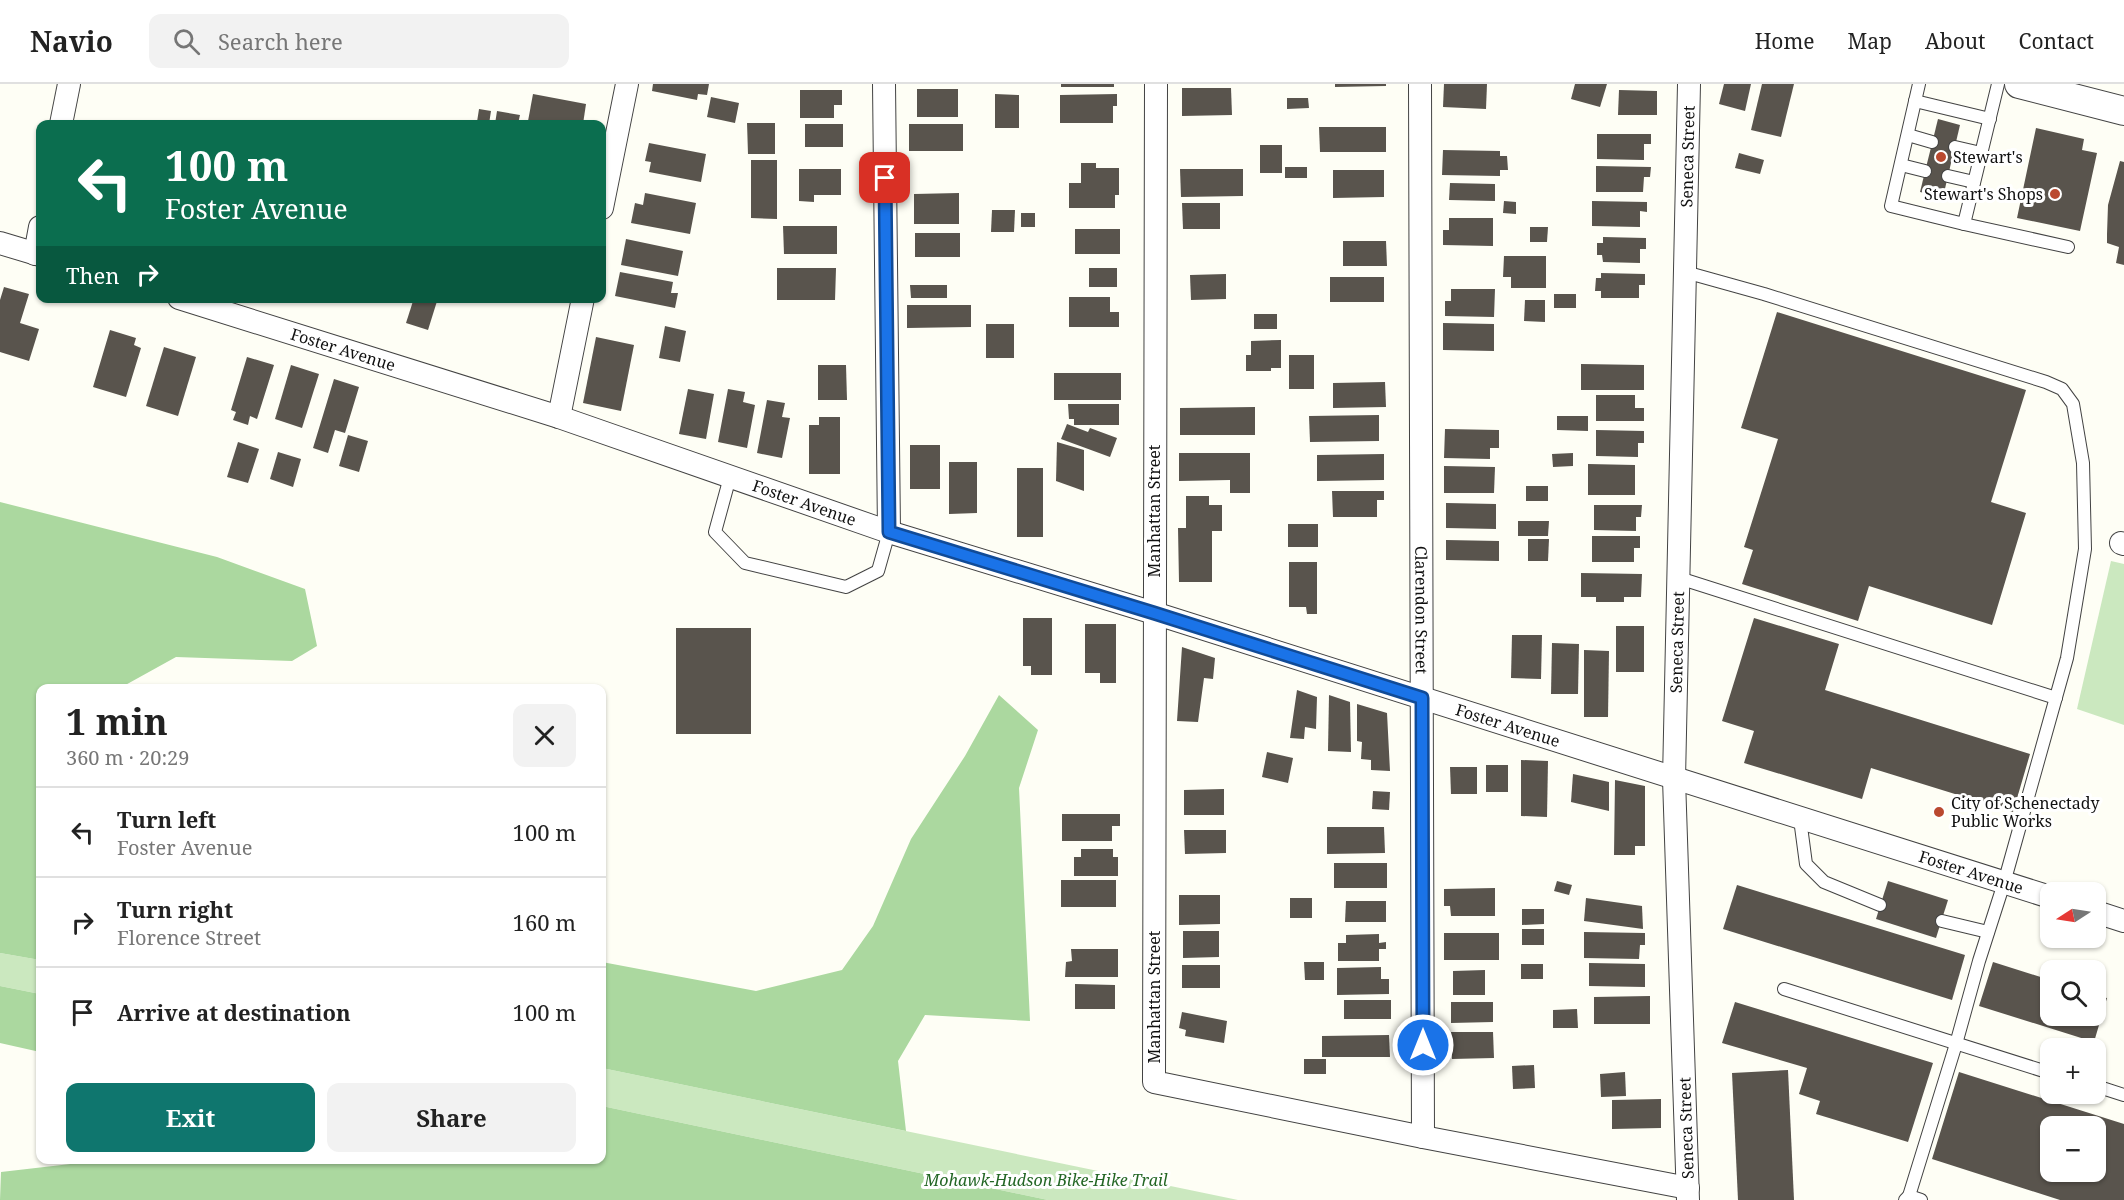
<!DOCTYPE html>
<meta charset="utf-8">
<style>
:root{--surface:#fff;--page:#f2f2f2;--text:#222;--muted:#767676;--line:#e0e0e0;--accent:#0f766e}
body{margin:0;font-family:"Noto Serif",serif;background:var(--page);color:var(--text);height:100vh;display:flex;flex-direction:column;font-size:22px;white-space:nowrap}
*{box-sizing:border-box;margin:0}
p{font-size:20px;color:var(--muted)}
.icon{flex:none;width:33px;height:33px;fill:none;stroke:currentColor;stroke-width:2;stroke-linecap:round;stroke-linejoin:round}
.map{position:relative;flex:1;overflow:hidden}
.drawer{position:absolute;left:36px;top:600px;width:570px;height:480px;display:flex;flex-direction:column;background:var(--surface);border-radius:12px;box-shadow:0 2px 4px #0004}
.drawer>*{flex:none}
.top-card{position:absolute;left:36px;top:36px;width:570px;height:183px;border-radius:12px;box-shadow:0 2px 4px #0004;background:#0b6e4f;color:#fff;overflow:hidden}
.needle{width:39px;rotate:258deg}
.buttons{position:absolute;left:2040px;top:798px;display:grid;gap:12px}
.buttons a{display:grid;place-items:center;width:66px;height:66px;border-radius:12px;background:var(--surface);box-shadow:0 2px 4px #0004;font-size:30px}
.pin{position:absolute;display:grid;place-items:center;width:51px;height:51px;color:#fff;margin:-26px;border-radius:12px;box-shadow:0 3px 9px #0006}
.me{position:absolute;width:66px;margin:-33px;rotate:0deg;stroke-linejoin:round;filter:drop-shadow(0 0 4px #0008)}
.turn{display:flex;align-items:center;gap:21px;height:126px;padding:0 30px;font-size:27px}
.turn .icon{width:78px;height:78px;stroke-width:2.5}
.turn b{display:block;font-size:42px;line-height:51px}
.then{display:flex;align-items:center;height:57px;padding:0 30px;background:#0003;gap:12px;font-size:22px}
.round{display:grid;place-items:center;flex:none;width:63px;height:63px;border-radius:12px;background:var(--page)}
.overview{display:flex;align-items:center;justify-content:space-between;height:102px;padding:0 30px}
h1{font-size:36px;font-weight:700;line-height:45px}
.cta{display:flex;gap:12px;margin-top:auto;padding:12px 30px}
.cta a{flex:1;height:69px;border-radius:12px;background:var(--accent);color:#fff;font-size:24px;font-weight:700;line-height:69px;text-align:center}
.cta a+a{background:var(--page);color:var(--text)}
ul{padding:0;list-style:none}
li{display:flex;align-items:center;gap:18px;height:90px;padding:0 30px;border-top:2px solid var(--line)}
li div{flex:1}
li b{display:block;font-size:22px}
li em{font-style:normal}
header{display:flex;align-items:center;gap:36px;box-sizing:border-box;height:84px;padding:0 30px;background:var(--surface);border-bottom:2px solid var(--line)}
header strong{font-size:28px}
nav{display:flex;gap:33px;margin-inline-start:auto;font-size:21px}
.search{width:420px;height:54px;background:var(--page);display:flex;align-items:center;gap:15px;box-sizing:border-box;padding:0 21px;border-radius:12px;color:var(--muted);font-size:22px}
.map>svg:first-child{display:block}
</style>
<header>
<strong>Navio</strong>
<div class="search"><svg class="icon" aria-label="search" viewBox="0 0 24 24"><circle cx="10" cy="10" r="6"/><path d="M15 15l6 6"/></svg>Search here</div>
<nav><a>Home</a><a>Map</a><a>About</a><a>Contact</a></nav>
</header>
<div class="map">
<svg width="2124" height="1116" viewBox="0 0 2124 1116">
<rect width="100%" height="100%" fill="#fefef5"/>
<g fill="#cbe8bf">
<polygon points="2111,477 2124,480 2124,641 2077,625"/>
<polygon points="0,869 40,876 40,910 0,902"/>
<polygon points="602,984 1238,1116 1048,1116 602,1022"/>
</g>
<g fill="#abd89f">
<polygon points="0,418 217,473 305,505 317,562 292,577 176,573 120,604 40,604 40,876 0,869"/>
<polygon points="999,611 1038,646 1019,704 1030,937 925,931 898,977 906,1047 602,984 602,878 756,907 842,886 873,842 911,755 965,672"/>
<polygon points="0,902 40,910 40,968 0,959"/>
<polygon points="602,1022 1048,1116 0,1116 1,1088 79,1079 80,1076 602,1076"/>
</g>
<g fill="#59544d" fill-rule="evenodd">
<polygon points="653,0 709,0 707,11 698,10 697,16 652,7"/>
<rect x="1061" y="0" width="53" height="3"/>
<polygon points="1335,0 1386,0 1386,2 1335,3"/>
<polygon points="1444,0 1487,0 1486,25 1443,23"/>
<polygon points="1575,0 1607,0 1600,23 1571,15"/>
<polygon points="1724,0 1751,0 1745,27 1719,20"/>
<polygon points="1762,0 1794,0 1781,53 1751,46"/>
<polygon points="1182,4 1231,4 1232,31 1182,32"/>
<rect x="917" y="5" width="41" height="28"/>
<polygon points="800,6 842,6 842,21 834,21 834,34 800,34"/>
<polygon points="1619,6 1657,7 1657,31 1618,31"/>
<polygon points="533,10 586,20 583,40 547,40 528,37"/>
<polygon points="995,10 1019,11 1019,44 995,44"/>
<polygon points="1117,10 1117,22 1113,22 1113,39 1060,39 1060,11"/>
<polygon points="711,13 739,19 735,39 707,33"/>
<polygon points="1287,14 1308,14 1309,24 1287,25"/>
<polygon points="479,25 491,27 489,40 477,38"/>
<polygon points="497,27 520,31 518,40 495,40"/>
<polygon points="1938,35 1960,41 1943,113 1920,108"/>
<polygon points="747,39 775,39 775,70 748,70"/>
<rect x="805" y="40" width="38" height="23"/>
<rect x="909" y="40" width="54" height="27"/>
<polygon points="1319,43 1386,43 1386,68 1320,68"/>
<polygon points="2036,44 2084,55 2082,66 2097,69 2080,147 2017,134"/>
<polygon points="1597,50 1651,50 1651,60 1644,60 1644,76 1597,75"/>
<polygon points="649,59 706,70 701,98 649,88 651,78 645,77"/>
<rect x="1260" y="61" width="22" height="28"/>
<polygon points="1443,66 1500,67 1500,72 1507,72 1508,86 1500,86 1500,92 1442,91"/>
<polygon points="1739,69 1764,76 1760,90 1735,84"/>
<polygon points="751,76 777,76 777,135 751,134"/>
<polygon points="2120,77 2124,78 2124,181 2116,179 2119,163 2107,159 2107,150 2108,121"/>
<polygon points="1081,79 1096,79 1096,84 1119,84 1119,111 1115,111 1115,124 1069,124 1069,99 1081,99"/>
<polygon points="1596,82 1651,83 1650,93 1644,93 1643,108 1596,108"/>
<rect x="1285" y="83" width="22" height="11"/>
<polygon points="799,85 841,85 841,111 814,111 814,118 799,117"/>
<polygon points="1180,85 1243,85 1243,112 1181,113"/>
<polygon points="1333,86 1384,86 1384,113 1333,114"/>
<polygon points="1450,99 1495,100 1495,117 1449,116"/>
<polygon points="645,109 696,119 690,150 631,139 635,119 643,121"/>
<polygon points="959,109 959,140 914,140 914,110"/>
<polygon points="1504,117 1516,118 1516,130 1503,129"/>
<polygon points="1592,117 1647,118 1647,128 1640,127 1640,143 1592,142"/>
<polygon points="1182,119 1220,119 1220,145 1183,145"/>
<polygon points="992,126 1015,126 1014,148 991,148"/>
<rect x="1021" y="129" width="14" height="14"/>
<polygon points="1449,134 1493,134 1493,162 1443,161 1443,146 1449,146"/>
<polygon points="783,142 837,142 837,170 784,170"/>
<polygon points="1530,143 1548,143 1547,158 1530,158"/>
<rect x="1075" y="145" width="45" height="25"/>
<rect x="915" y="149" width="45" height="24"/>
<polygon points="1603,153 1646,154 1646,165 1640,165 1640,179 1603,178 1602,171 1597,171 1597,159 1603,159"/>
<polygon points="626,155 683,167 678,192 621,181"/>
<polygon points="1343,157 1386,157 1387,182 1343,182"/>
<polygon points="1504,172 1546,172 1546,204 1511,204 1511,193 1503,193"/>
<polygon points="777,184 836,184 835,216 777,216"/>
<rect x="1089" y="184" width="28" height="19"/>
<polygon points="620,188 673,198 671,209 678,209 675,224 615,212"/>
<polygon points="1601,189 1645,190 1645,201 1639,201 1639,214 1601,214 1601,207 1595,207 1596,194 1601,194"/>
<polygon points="1226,190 1226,215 1191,216 1190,191"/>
<rect x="1330" y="193" width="54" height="25"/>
<polygon points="910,201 947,201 947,214 911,214"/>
<polygon points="4,203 29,210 20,239 39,245 29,277 0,268 0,216"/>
<polygon points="1451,205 1495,205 1494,233 1445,232 1445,217 1451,217"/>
<rect x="1554" y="210" width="22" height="14"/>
<polygon points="1069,213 1110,213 1110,228 1119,228 1119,243 1069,243"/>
<polygon points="414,214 438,214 428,246 406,239"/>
<polygon points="1525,216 1545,216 1545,238 1524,237"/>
<polygon points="907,221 971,221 971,243 907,244"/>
<polygon points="1777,228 2026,306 1991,418 2026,429 1992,541 1869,502 1858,537 1742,500 1753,466 1744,463 1778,355 1741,344"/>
<rect x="1254" y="230" width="23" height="15"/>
<polygon points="1443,239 1494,240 1494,267 1443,266"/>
<rect x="986" y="240" width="28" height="34"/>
<polygon points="665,242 686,247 680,278 659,274"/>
<polygon points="110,246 136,254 134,261 141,264 126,313 93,303"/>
<polygon points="596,253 634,261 621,327 583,319"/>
<polygon points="1281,256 1281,284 1271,284 1271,287 1246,287 1246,271 1251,271 1251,257"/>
<polygon points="164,263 196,273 178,332 146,322"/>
<rect x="1289" y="271" width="25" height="34"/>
<polygon points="247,273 274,281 257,335 250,332 248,341 233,336 236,328 231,326"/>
<polygon points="1581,280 1644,281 1644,306 1581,306"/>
<polygon points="291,281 319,290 302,344 275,335"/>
<polygon points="818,281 846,281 847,316 818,316"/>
<rect x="1054" y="289" width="67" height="27"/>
<polygon points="334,295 359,303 345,349 335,346 328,369 313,364"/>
<polygon points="1385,298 1386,323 1333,324 1333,299"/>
<polygon points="688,305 714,310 706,355 679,350"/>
<polygon points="728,305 745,308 743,318 755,321 747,364 718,358"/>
<polygon points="1596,311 1635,311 1635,324 1644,324 1644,337 1596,337"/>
<polygon points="767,316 785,319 782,333 790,334 782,374 757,369"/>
<polygon points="1068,320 1119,320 1119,341 1074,341 1074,335 1069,335"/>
<polygon points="1255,323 1255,351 1180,351 1180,324"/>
<polygon points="1379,331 1379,357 1310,358 1309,332"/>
<polygon points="1557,332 1588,332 1588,347 1557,346"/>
<polygon points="819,333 840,333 840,390 809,390 809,341 819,341"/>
<polygon points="1067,340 1088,348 1090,344 1117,354 1110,373 1061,355"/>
<polygon points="1445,345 1499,346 1499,364 1490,364 1490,375 1444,374"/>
<polygon points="1596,346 1644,347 1644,359 1638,359 1638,373 1596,372"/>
<polygon points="348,351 368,357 359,388 339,382"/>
<polygon points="238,358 259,365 248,399 227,393"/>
<polygon points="1057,358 1084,366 1084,407 1056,397"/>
<rect x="910" y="361" width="30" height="44"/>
<polygon points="278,368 301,375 293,403 270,395"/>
<polygon points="1179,369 1250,369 1250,409 1230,409 1230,396 1179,397"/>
<polygon points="1573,369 1573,382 1553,383 1552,370"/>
<polygon points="1384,370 1384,396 1317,397 1317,371"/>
<polygon points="949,378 977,378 977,429 949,430"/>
<polygon points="1588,380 1635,381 1635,411 1588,411"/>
<polygon points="1444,382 1495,383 1494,409 1444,409"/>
<rect x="1017" y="384" width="26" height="69"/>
<rect x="1526" y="402" width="22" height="15"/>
<polygon points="1332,407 1384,407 1384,416 1377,416 1377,433 1333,433"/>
<polygon points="1186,412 1209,412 1209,421 1222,421 1222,447 1212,447 1212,498 1179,498 1178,444 1186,444"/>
<polygon points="1446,419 1496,420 1496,445 1446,444"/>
<polygon points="1594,421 1642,421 1641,433 1636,433 1636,447 1594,446"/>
<polygon points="1518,437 1549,437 1548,452 1518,452"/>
<rect x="1288" y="440" width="30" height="23"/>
<polygon points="1592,452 1640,452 1640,464 1634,464 1634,478 1592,478"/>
<polygon points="1528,455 1549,455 1548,477 1528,477"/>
<polygon points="1446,456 1499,457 1499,477 1446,476"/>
<polygon points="1289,478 1317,478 1317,530 1307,530 1306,523 1289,523"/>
<polygon points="1581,489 1642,490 1641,513 1624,513 1624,518 1596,518 1596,513 1581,513"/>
<polygon points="1023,534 1052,534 1052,591 1031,591 1031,582 1023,582"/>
<polygon points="1754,534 1839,560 1825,606 2030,670 2013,728 1871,684 1862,715 1744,679 1754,647 1722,637"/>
<polygon points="1085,540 1116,540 1116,599 1100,599 1100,589 1085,589"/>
<rect x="1616" y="542" width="28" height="46"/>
<rect x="676" y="544" width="75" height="106"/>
<polygon points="1512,551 1542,551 1541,595 1511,594"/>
<polygon points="1552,559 1579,560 1578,610 1551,610"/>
<polygon points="1182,563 1215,574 1213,595 1204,594 1198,638 1177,637"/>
<polygon points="1584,566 1609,567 1608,633 1584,633"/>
<polygon points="1297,606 1317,613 1316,645 1305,643 1304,655 1290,654"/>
<polygon points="1329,611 1350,618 1351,668 1328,667"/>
<polygon points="1357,620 1387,629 1390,687 1371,686 1371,676 1361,675 1362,658 1357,657"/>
<polygon points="1267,668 1293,674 1288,699 1262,693"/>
<polygon points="1521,676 1548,677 1547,733 1521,732"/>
<rect x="1486" y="681" width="22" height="27"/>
<polygon points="1450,683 1477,683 1477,710 1451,710"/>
<polygon points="1573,690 1609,698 1609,727 1571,718"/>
<polygon points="1615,696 1645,702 1645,762 1635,762 1635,771 1614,771"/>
<polygon points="1224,705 1224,731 1184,731 1184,706"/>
<polygon points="1373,707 1390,708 1389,726 1372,725"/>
<polygon points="1062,730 1120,730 1120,742 1112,742 1112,757 1062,757"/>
<polygon points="1327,743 1384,743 1385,769 1327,770"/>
<polygon points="1184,746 1226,746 1226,769 1185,770"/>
<polygon points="1081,765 1113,765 1113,773 1118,773 1118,792 1074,792 1074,773 1081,773"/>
<rect x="1334" y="779" width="53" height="25"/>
<rect x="1061" y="796" width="55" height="27"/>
<polygon points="1557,797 1572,801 1569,811 1554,807"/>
<polygon points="1888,797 1948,816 1936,854 1876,835"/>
<polygon points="1737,801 1965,871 1952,916 1723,845"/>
<polygon points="1495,804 1495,832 1451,832 1450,822 1444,822 1444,805"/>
<polygon points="1179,811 1220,811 1220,840 1179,841"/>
<rect x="1290" y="814" width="22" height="20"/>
<polygon points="1586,814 1642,822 1643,845 1584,837"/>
<polygon points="1346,817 1386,817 1386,838 1345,838"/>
<polygon points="1522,825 1544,825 1544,840 1522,841"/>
<rect x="1522" y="845" width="22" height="16"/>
<polygon points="1183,847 1219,847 1219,873 1183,874"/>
<polygon points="1584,848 1645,849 1645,861 1640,861 1639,875 1584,874"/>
<rect x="1444" y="849" width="55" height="27"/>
<polygon points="1379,850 1379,859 1386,858 1386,865 1379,865 1379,877 1338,877 1338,859 1346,859 1346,851"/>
<polygon points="1071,865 1118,865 1118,893 1065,893 1066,878 1072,877"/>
<polygon points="1304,878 1324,878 1324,896 1305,896"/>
<polygon points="1993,878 2050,896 2050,932 2096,932 2096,911 2107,914 2094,958 1979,922"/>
<polygon points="1589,879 1645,880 1645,903 1589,902"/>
<rect x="1521" y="880" width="22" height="15"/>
<rect x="1182" y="881" width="38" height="23"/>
<polygon points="1381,883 1381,895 1389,895 1389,910 1337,911 1337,884"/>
<polygon points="1485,886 1485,911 1453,911 1453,887"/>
<polygon points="1075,900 1115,901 1115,925 1075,925"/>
<polygon points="1650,912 1650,940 1594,940 1594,913"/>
<rect x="1344" y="916" width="47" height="19"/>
<polygon points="1451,918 1493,918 1493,938 1451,939"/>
<polygon points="1735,918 1933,979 1908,1058 1816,1030 1820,1017 1799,1010 1807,984 1722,959"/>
<polygon points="1577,925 1578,944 1553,944 1553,926"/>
<polygon points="1182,928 1227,937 1224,959 1185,952 1186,946 1179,944"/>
<polygon points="1451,948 1493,948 1494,974 1452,975"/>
<polygon points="1389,951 1390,973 1322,973 1322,952"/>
<rect x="1304" y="975" width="22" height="15"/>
<polygon points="1534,981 1535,1004 1513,1005 1512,982"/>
<polygon points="1788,986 1794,1116 1738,1116 1732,989"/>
<polygon points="1625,988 1626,1012 1601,1013 1600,990"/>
<path d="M1959,988L2124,1040V1116H2060L1932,1075ZM2050,1042H2096V1088H2050Z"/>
<polygon points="1661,1015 1661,1044 1612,1045 1612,1016"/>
</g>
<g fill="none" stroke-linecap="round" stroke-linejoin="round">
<g stroke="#434343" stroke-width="14">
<g id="service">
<polyline points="1919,0 1891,122 1964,140 1998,0"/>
<polyline points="1915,17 1990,35"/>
<polyline points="1908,51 1932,58"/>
<polyline points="1955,63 1981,69"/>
<polyline points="1901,81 1925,87"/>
<polyline points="1948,92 1974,98"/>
<polyline points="1964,140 2068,163"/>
<polyline points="1685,188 1764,210 2046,298 2062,305 2073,320 2083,379 2085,465 2067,574 2004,799 1979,877 1956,960 1909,1112"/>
<polyline points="730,393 715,448 745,479 846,503 878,487 889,448"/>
<polyline points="1679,494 2056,614"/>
<polyline points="1800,735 1806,780 1824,798 1880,821"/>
<polyline points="1942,837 1988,848"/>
<polyline points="1784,905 2050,989"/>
<polyline points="2096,1002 2124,1011"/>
<polyline points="1905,1116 1909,1112 1921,1116"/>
</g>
</g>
<g stroke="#434343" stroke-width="24">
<g id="minor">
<polyline points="884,0 889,448"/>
<polyline points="1156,0 1154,998 1423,1053 1688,1104"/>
<path id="s1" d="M1420,0L1423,1053"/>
<polyline points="61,40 69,0"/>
<polyline points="602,124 627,0"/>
<polyline points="0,159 40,171"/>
<polyline points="35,170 40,143"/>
<path id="s2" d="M179,214L559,333L889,448L1154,529L2050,813"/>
<polyline points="559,333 583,214"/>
<polyline points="2121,459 2124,460"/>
<polyline points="2096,828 2124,837"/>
<path id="s3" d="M1688,1116L1674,695L1689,0"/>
</g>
</g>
<g stroke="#434343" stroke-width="30">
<polyline id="tertiary" points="2019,0 2124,27"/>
</g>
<use href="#service" stroke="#fff" stroke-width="12"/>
<use href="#minor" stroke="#fff" stroke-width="22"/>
<use href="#tertiary" stroke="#fff" stroke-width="28"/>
</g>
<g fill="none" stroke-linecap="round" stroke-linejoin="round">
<g stroke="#114b97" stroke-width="15">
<polyline id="route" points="885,94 889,448 1154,529 1422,614 1423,961"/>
</g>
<use href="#route" stroke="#1a73e8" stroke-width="10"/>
</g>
<g fill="#ba492f" stroke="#fff" stroke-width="2">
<circle cx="1941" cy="73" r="6"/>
<circle cx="2055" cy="110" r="6"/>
<circle cx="1939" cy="728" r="6"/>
</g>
<g text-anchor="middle" stroke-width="6" stroke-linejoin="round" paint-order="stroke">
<g font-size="16" fill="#101010" stroke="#fff">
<text dy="6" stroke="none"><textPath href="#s3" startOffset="1044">Seneca Street</textPath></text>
<text dy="6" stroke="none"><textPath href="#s2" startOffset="172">Foster Avenue</textPath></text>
<text dy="6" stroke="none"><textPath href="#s2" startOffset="658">Foster Avenue</textPath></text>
<text transform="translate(1154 427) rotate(-90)" y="6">Manhattan Street</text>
<text dy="6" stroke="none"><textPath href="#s1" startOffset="526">Clarendon Street</textPath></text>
<text dy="6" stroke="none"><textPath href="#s3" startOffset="558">Seneca Street</textPath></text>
<text dy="6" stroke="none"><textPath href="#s2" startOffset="1396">Foster Avenue</textPath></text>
<text dy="6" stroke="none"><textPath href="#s2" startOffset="1882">Foster Avenue</textPath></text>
<text transform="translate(1154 913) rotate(-90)" y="6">Manhattan Street</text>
<text transform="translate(1686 1044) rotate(-92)" y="6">Seneca Street</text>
</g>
<g font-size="16" fill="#101010" stroke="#fff" text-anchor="start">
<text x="1953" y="79">Stewart's</text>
<text x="2043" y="116" text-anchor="end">Stewart's Shops</text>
<text x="1951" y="725">City of Schenectady<tspan x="1951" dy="18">Public Works</tspan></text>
</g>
<g font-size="16" font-style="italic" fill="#236625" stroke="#fff">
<text x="1046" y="1102">Mohawk-Hudson Bike-Hike Trail</text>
</g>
</g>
</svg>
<div class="buttons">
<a><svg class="needle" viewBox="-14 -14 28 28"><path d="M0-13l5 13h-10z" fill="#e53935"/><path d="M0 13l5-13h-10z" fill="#767676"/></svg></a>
<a><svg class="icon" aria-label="search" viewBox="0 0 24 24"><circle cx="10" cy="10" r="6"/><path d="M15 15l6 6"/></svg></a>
<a>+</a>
<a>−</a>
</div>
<div class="pin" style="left:885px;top:94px;background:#d93025"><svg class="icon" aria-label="arrive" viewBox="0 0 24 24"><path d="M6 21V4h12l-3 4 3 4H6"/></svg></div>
<svg class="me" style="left:1423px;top:961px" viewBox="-20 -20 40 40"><circle r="17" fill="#1a73e8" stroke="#fff" stroke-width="3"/><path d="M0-11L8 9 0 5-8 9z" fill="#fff"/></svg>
<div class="top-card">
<div class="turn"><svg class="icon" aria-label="left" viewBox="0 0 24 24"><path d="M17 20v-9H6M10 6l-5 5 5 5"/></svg><div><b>100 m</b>Foster Avenue</div></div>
<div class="then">Then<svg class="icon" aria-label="right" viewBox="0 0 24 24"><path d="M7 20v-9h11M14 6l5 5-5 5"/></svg></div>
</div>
<section class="drawer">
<div class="overview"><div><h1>1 min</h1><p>360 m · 20:29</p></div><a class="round"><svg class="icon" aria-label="close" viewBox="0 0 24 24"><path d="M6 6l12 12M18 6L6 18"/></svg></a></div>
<ul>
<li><svg class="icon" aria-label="left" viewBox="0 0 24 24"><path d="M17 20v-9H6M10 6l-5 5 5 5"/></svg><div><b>Turn left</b><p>Foster Avenue</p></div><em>100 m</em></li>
<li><svg class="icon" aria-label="right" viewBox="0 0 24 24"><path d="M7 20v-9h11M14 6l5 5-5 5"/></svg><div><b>Turn right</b><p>Florence Street</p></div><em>160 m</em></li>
<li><svg class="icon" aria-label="arrive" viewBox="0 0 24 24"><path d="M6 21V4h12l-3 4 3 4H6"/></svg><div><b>Arrive at destination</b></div><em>100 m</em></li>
</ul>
<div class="cta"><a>Exit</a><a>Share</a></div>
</section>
</div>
